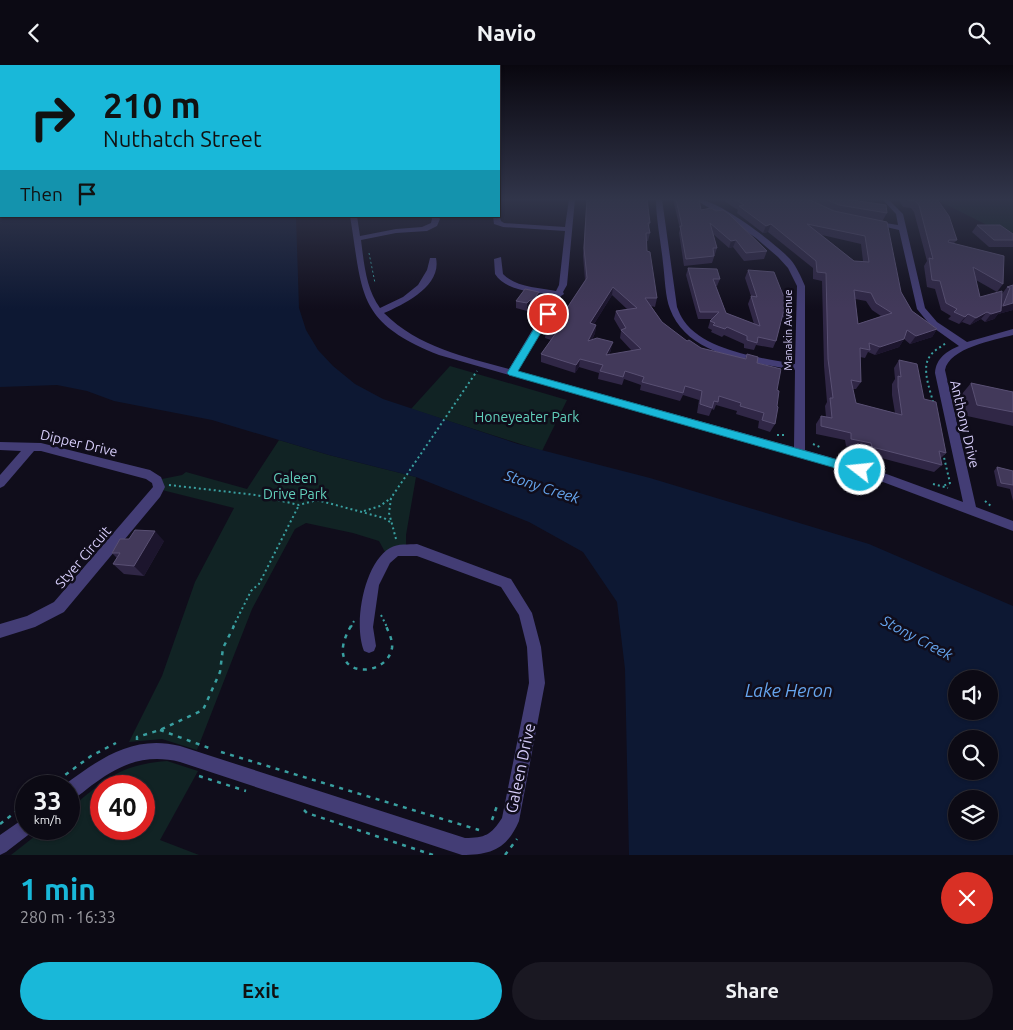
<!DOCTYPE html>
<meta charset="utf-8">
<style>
:root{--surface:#0c0a14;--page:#1a1822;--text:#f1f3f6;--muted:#9a9aa0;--line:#2c2b34;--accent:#19b8d9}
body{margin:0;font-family:Ubuntu,sans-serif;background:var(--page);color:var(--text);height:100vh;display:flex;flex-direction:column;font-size:19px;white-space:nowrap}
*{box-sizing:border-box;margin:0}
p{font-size:16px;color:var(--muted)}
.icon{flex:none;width:28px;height:28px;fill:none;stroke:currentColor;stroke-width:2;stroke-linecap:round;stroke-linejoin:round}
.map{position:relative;height:790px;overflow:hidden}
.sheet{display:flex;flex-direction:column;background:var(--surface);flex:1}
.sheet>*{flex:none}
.hud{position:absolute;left:0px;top:0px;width:500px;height:152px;box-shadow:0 1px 4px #0004,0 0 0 1px var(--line);background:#19b8d9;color:#111;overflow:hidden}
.fabs{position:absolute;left:948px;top:605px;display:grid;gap:10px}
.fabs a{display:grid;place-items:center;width:50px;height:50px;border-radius:50%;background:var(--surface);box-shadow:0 1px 4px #0004,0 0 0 1px var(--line);font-size:25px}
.speed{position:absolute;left:15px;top:710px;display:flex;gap:10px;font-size:25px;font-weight:700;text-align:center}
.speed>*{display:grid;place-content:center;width:65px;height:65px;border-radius:50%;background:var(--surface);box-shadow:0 1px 4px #0004,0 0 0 1px var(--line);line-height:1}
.speed small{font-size:12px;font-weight:400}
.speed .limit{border:8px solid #d22;background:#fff;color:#111}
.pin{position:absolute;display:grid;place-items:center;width:42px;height:42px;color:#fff;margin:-21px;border:2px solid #fff;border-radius:50%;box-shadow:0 1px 5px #0007}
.me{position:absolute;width:55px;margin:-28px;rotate:286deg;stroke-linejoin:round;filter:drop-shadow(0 0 4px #0008)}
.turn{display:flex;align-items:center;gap:18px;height:105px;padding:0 20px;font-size:22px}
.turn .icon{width:65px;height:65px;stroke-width:2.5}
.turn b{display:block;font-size:35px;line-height:42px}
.then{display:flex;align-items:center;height:48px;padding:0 20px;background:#0003;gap:10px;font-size:19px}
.round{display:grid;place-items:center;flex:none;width:52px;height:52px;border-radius:26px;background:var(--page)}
.summary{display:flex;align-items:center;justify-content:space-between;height:85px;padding:0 20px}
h1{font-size:30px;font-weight:600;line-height:38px;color:var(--accent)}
.cta{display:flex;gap:10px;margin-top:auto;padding:10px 20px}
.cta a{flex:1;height:58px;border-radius:30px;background:var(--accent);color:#111;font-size:20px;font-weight:600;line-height:58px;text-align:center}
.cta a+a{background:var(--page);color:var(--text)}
header{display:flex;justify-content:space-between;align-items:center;height:65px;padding:0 20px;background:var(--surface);font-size:22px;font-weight:600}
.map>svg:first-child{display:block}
</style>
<header><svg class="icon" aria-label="back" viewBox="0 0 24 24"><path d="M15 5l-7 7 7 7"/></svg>Navio<svg class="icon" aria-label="search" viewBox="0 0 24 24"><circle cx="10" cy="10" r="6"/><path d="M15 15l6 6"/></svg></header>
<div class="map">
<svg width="1013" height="790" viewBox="0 0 1013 790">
<rect width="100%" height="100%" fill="#100d1b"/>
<g fill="#112324" fill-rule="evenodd">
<polygon points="935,134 1013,134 1013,173"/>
<polygon points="450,301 567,335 542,386 411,344"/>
<polygon points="279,375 329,390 416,412 406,470 406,480 385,487 379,476 353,468 306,458 295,464 252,544 197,685 162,674 129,677 162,611 195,517 234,443 162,425 162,414 182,410 186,407 247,424"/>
<path d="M167,696L198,706L160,775L199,790H11L44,764H69V744C106,715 117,700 167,696ZM144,721V764H101V721Z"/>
</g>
<path fill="#0d1833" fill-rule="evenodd" d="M0,134L1,151H296L299,243L306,265L318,285L333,301L355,319L383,334L518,379L650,413L869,479L1013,541V790H629L625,604L617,537L583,487L529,457L416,412L329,390L212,355L114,336L87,326L57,320L0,322ZM956,614H989V646H956ZM956,674H989V706H956ZM956,734H989V766H956Z"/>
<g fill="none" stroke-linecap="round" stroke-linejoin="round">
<polyline stroke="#399fa0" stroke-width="1" stroke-dasharray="2 2.5" stroke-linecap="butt" points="369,188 375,218"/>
<g stroke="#399fa0" stroke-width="2" stroke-dasharray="2 3" stroke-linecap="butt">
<path d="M933,337C930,324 921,303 930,291C934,285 941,282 946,278"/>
<polyline points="777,370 784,370"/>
<polyline points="813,379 822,383"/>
<polyline points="943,388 950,418 943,421"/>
<polyline points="933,419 948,423"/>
<polyline points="169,420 256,430 299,440 317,435 384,453 390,457"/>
<polyline points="985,436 991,441"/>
<polyline points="364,446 380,441 391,433"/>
<polyline points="396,474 389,448 391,433 477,306"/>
<polyline points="381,550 387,562"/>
<polyline points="233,562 251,526 259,519 299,440"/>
<polyline points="351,562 354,556"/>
</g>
<g stroke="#399fa0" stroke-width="2.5" stroke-dasharray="4 5.5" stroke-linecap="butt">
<path d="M351,561C320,613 386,616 392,583C393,576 389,568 386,561"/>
<polyline points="160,665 209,683"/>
<polyline points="137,675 137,672 160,665 203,645 220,607 223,583 234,561"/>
<polyline points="221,687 479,765"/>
<polyline points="199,711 246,726"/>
<polyline points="50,721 91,691 116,678"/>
<polyline points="304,745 307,748 433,790"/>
<polyline points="492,755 498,738"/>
<polyline points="0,759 26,739"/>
<polyline points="505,790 517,774"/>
</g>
<g fill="#433d75" fill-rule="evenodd">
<path d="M569,134H575L567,220L563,227L564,229L561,231L518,306L794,382L795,305C752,297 687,291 670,244C665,231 665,213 663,198C661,177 656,155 656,134H662L677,242C679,247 681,252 684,256C705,286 762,293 795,299L797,221L788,203L778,192L756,173L728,154L694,134C714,131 775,178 790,194C797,202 801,212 805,221V385L881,407L963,437L935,308C936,293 947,286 959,281L931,261L917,244L899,165L869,158L873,156L898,160L896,149L882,134H888L903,149L925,243L937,257L967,277L1013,264V270C994,275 949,283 945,305L976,442L1013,456V466L875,414L439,290C356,257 363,229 350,151H357L360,171L396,164L422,162L431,158L432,154L431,151H438L440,154L437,161L427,166L396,168L361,175C364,198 366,224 380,243L403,232L418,220L427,205L430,193H436C442,221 404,239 384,248C418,282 465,292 509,304L553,230C535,227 505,226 495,209L494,194L501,192L503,209C515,222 539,223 556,226L559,220L565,166L503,162L494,159L493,151H499V150L501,156L504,158L565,162Z"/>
<polygon points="0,377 41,378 150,405 161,412 165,422 160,432 64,547 35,562 0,573 0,559 27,551 54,537 153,422 152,418 146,414 41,386 34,386 4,421 0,423 0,410 21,386 0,385"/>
<path d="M417,479L511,514L532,548L541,582L545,618L519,756C507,784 491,790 462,790L180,697C147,689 122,698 95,718C86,724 79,732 69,735V721H63C99,694 133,669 180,681L465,773C485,773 491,770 502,753L529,618L527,582L519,550L501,522L417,491H398L390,498L379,520L373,562L376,581L374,586L369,588L364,586C353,559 364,498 390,483C398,478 409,480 417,479Z"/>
<polygon points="26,752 26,764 34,764 32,767 6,787 0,790 0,770"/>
</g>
</g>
<g fill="#302746" fill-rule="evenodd">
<polygon points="673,134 699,134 701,145 767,186 764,194 744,196 733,182 729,183 713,169 717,183 712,198 684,201 679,168 680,164"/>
<path d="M721,134H857H849L887,148L883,155L901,227L912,246L937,264L932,272L910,279L904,274L899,282L875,290L868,287L865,293L860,292L861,317L856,324H853L856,338L895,348L892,330V319L895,314L894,303L899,295L924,334L946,388L940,394L942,400L934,407L866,389V386L846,381L845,375L816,369V359L821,351L826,352L825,341L827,337L824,301L822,216L813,214V203L768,167L763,168L737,148L738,145ZM822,170L861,179L863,196H854ZM855,234L866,236L872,245L881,251L858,259Z"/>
<polygon points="898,134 937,134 957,175 954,178 1003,219 997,227 976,215 980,232 1002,229 1007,222 1013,220 1013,245 998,249 994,254 985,257 981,254 970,260 962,257 959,259 948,254 951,251 941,245 935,224 927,222 924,201 927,196 914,147 911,143 903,142"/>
<path d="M586,141L650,158L649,163L650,168L648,176H646L647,186L657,233L655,242L651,241L662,257L687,276L701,283L745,294L747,289L757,298L777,325L775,359L770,367L758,363L759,356L736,349L737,346L716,340L714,345L712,344L709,351L697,348L699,335L683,330L680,336L640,325L641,320L624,314L622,320L598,314L599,308L579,302L575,308L541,297V289L551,275L545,273L546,265L561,252L585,215L583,191ZM612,230L627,244L616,246L614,254L621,266L620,273L632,286L609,290L611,285L592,275L595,268L596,260L594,259Z"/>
<polygon points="977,160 1013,169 1013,182 989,182 972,167"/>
<polygon points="688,203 720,214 717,221 716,221 726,248 754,259 748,239 751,231 745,213 748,205 789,245 786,253 782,252 776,276 773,283 756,280 754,285 744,283 744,279 724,270 722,272 711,267 712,265 708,263 710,256 712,254 698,254 686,210"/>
<polygon points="539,227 539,234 533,243 530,242 527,246 516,243 516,236"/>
<polygon points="971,318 1013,327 1013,361 967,351 962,329"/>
<polygon points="997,402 1013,406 1013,436 1010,424 997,421 994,406"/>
<polygon points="164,476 144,511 124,509 113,499 117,493 112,488"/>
</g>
<g fill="#1c152d">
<polygon points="771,159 768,167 763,168 766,161"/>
<polygon points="736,175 733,182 729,183 731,176"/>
<polygon points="613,222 612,230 589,267 590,258"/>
<polygon points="539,227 539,234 533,243 533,235"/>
<polygon points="530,235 530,242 527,246 527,238"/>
<polygon points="1013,238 1013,245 998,249 994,254 985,257 991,249 999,246 1003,241"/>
<polygon points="987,247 981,254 970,260 976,253"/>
<polygon points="968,249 962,257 959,259 965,252"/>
<polygon points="596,260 595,268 587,284 588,276"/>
<polygon points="937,264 932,272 910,279 916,271"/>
<polygon points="904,274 899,282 875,290 880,282"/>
<polygon points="613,277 611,285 605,298 606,290"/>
<polygon points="580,294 579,302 575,308 576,300"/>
<polygon points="155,466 164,476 144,511 134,501"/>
</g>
<g fill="#42395a" stroke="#595073" fill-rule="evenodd">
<path d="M587,134H647L650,158H648L650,168H646L647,186L650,187L657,233H645L662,257L687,276L689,275L701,283L746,294L747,289L758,292L757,298L781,304L777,325L779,326L777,341L778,342L775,359L762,355L764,348L740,341L741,338L719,331L718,337L714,336L712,343L700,339L702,326L685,321L683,328L642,317L644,312L625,306L623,312L600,306L603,300L580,294L576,300L541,289L556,268L546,265L555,250L561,252L587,213L584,183ZM613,222L637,243L616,246L626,263L621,265L641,284L606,290L613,277L597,273L588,276L596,260L590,258Z"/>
<polygon points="676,134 699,134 701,145 711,143 716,146 723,145 729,149 767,186 746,188 736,175 731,176 710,158 717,183 713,183 714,191 686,194 680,161 682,161"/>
<path d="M734,134H808L834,146L887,157L901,227L912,246L937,264L916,271L907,265L904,274L880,282L869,278L870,285L860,283L861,317L851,315L856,338L902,350L898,322V311L901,312L899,295L917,299L924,334L936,337L946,388L939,386L942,400L872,382L871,378L851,374V368L821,361V351L832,353L830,333H833L828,294L826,208L817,207L816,196L771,159L766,161L739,141L744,140ZM807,159L865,171L869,197L854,196ZM854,225L871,228L876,238L892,248L858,259Z"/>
<polygon points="825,134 845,134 886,140 887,148 839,140"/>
<polygon points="906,134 937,134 949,151 957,175 949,175 948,177 1004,191 1003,219 973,202 980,232 1002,226 1001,246 991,249 987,247 976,253 968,249 965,252 954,247 957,244 946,238 940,216 932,215 929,193 933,194 919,140 915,136 907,135"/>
<polygon points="977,160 1000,160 1013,169 1013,175 994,175"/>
<polygon points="688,203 717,204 720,214 713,214 726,248 760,261 751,231 757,232 748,205 774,207 789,245 784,245 776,276 758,272 757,278 747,275 747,271 727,262 725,264 713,260 715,258 710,256 719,247 700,247"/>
<polygon points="1013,220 1013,238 1003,241 1010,223 1007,222"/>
<polygon points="525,224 539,227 533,235 530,235 527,238 516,236"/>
<polygon points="971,318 1013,327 1013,347 977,340"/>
<polygon points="997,402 1013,406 1013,420 1001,418"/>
<polygon points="135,465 155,466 134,501 113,499 120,488 112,488 120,474 129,474"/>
</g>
<linearGradient id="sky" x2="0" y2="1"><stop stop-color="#09070f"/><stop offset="0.55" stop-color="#31354a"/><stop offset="1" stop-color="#31354a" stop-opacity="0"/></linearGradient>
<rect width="1013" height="244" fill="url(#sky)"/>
<polygon fill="#19b8d9" stroke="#10788d" points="548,246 552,249 518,306 860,401 866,405 860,410 509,310 507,308 543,249"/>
<g text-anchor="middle" stroke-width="5" stroke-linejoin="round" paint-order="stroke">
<g font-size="11" fill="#d5ccf9" stroke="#100d1b">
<text transform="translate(788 265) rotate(-90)" y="4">Manakin Avenue</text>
</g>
<g font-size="14" fill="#62d0bc" stroke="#100d1b">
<text x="527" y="357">Honeyeater Park</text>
<text x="295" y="418">Galeen<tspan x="295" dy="16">Drive Park</tspan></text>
</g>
<g font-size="14" fill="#d5ccf9" stroke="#100d1b">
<text transform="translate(965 359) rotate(77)" y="5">Anthony Drive</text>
<text transform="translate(79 378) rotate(13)" y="5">Dipper Drive</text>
<text transform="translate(83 492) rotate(-49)" y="5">Styer Circuit</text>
</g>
<g font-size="15" font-style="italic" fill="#66a5ee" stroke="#100d1b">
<text transform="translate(542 422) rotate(18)" y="5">Stony Creek</text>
<text transform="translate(917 573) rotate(28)" y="5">Stony Creek</text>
</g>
<g font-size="16" fill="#d5ccf9" stroke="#100d1b">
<text transform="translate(520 703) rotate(-78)" y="6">Galeen Drive</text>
</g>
<g font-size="18" font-style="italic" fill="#66a5ee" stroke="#100d1b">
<text x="789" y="632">Lake Heron</text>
</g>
</g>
</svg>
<div class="fabs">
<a><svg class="icon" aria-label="sound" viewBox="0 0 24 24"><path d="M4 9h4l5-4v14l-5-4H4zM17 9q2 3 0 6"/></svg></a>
<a><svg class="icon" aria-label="search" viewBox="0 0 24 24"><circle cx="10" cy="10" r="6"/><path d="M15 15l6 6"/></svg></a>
<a><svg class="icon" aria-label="layers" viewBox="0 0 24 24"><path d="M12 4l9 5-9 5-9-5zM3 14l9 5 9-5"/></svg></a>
</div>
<div class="speed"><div>33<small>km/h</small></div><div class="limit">40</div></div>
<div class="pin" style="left:548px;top:249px;background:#d93025"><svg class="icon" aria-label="arrive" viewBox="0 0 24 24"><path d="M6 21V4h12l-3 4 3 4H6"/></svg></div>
<svg class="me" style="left:860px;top:405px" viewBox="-20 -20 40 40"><circle r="17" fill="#19b8d9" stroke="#fff" stroke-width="3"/><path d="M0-11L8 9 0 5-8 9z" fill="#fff"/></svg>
<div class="hud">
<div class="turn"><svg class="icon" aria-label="right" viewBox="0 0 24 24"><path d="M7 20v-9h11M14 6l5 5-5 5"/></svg><div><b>210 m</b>Nuthatch Street</div></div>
<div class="then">Then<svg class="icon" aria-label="arrive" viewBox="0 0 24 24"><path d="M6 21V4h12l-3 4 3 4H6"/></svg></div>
</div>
</div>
<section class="sheet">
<div class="summary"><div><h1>1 min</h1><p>280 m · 16:33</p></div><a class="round" style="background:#d93025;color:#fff"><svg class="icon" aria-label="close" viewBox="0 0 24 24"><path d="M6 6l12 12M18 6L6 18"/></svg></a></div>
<div class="cta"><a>Exit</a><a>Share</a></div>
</section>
